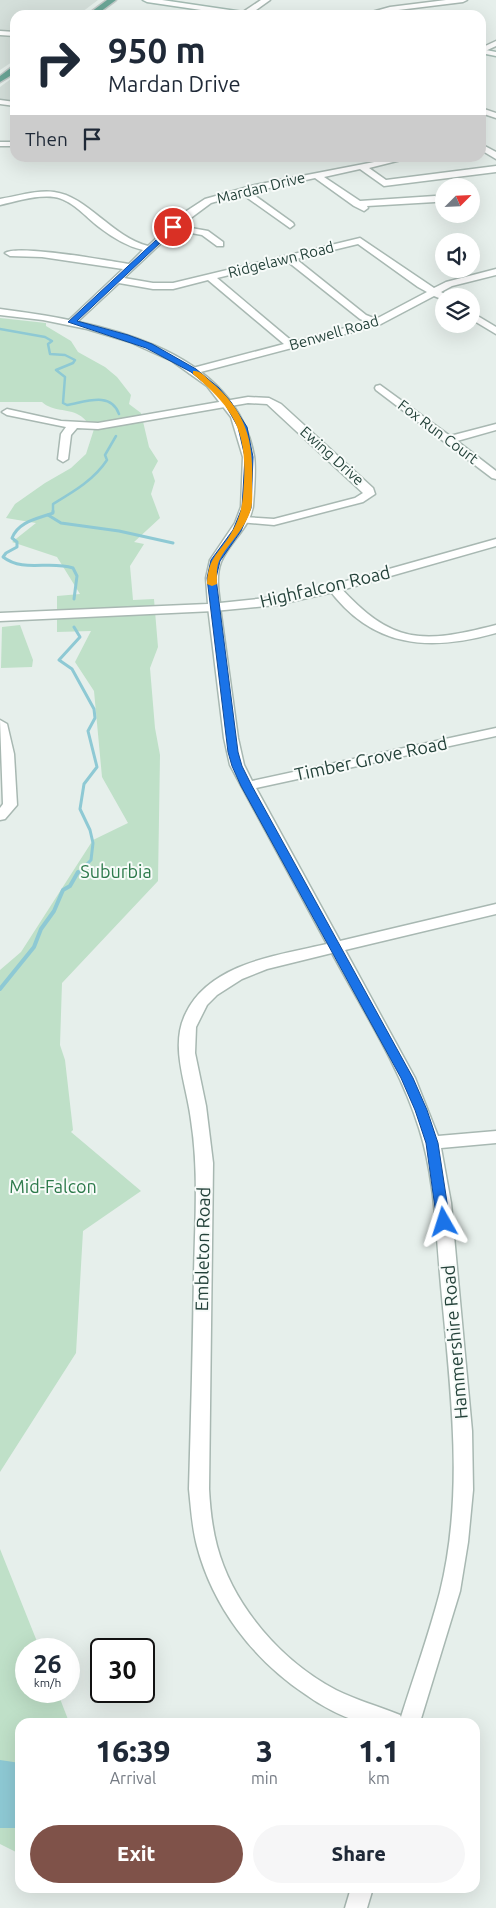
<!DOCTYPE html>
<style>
:root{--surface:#fff;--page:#f6f6f7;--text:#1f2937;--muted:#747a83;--accent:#7f5249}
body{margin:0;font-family:Ubuntu,sans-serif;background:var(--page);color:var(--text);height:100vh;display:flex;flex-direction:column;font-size:19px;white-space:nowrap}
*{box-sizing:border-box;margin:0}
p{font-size:16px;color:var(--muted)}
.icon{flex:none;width:28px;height:28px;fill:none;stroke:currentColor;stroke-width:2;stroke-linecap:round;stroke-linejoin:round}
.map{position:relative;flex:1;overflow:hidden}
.drawer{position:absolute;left:15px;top:1718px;width:465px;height:175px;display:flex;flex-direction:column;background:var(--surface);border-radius:15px;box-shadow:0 5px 20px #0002}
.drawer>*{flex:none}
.guide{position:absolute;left:10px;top:10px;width:476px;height:152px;border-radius:15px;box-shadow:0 5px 20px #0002;background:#fff;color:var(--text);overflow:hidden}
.needle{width:32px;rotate:66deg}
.controls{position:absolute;left:435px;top:178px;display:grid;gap:10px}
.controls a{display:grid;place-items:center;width:45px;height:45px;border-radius:50%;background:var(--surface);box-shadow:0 5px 20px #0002;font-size:25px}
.speed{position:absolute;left:15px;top:1638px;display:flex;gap:10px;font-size:25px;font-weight:700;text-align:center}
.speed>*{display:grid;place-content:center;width:65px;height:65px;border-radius:50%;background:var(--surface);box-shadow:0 5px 20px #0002;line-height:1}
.speed small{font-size:12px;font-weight:400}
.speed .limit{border:2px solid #111;border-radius:8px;background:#fff;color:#111}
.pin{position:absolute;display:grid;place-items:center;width:42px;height:42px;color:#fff;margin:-21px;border:2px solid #fff;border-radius:50%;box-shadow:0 1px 5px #0007}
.me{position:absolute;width:55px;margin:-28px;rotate:354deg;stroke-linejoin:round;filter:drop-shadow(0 0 4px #0008)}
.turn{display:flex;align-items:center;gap:18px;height:105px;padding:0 15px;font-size:22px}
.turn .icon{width:65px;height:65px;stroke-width:2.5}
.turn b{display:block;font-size:35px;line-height:42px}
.then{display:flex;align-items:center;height:48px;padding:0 15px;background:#0003;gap:10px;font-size:19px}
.eta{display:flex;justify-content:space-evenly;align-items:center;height:85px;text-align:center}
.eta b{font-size:30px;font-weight:800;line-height:35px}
.button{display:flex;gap:10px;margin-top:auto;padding:10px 15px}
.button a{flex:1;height:58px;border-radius:30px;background:var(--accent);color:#fff;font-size:20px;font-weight:800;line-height:58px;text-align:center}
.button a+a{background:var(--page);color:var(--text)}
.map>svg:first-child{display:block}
</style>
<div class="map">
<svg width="496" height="1908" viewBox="0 0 496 1908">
<rect width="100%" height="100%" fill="#e6efeb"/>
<g fill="#d4dfda">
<polygon points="0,0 98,0 78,15 15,15 15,32 0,31"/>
<polygon points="0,35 15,36 15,60 0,70"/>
<polygon points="15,76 15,104 0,102 0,87"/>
</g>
<g fill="#bfe0c8">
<path d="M0,318L46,323V326L71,341L78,352L105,367L117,377L131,395L129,404L141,413L149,447L158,461L152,472L155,481L151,494L160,518L134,542L144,544L130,566L133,600L154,599L158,647L150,668L155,728L160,755L158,881L62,983L60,1045L65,1060L73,1130L71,1132L141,1191L83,1231L76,1353L0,1472V970L21,952L93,840L128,823L102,777L94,691L75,662L91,631L57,632V596L80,594L57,557L12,542L36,523L6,518L15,504L45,483L71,468L86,454L95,426C87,424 85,418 79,415C67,408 53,412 42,402H0Z"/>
<polygon points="20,625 33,660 32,667 1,668 2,627"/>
<polygon points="0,1549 40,1649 26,1649 26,1691 57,1691 69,1722 20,1722 20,1854 0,1844"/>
</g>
<polygon fill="#8ec9d4" points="0,1760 20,1763 20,1828 0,1828"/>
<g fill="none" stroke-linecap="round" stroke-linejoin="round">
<g stroke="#8ec9d4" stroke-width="2.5">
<path d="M0,329L45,337L52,341L48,344L50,354L65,355L75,360L73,363L56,370L65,377L63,403L67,405C85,402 111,391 119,414"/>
<path d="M53,512V504C73,492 94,480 107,460L105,455L116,436"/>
</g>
<g stroke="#8ec9d4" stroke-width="3">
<path d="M53,511V513C37,519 19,521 12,538L17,542V547L6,553L3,557C24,573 49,560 73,568L77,576L74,599"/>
<polyline points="48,515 61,523 119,531 173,543"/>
<polyline points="74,627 80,637 59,660 72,669 94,709 95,718 88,731 97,767 84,784 80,809 90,830 93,843 91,860 77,874"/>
</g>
<polyline stroke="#8ec9d4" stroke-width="4" points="0,989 34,947 41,929 54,911 63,890 70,886 78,872"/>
<g stroke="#a8b8b2" stroke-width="3">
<g id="minor">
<polygon points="261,0 270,0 249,15 243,15 243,12"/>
<polygon points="446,0 467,0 463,2 390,11 374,15 361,15 390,7"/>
<polygon points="0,31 15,32 15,36 0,35"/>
<polygon points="496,41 496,46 481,53 481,48"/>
<polygon points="0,100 15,102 15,106 0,104"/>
<polygon points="481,108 496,113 496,118 481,113"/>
<rect x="0" y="142" width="15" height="4"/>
<polygon points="481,144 496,152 496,159 481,150"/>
<path d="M395,158H409L369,168L386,180L496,166V172L384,186L360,169L324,177L360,201L435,196L439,199L435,202L367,206L368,208L364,211L354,206L315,178L250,192L293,223L294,225L290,228L242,194L211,203L180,226L208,231L223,242V246H217L202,235L175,230L124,278L153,283H173L360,238L434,288L446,282L496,269V275L452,286L441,292L448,296H444V300L434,296L379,325L193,374L189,373V369L284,344L208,280L173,289H153L119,283L75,324H69V320L123,269L42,257L10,256L5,253C17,244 109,261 129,264L143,250C126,246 112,237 99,227C86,217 71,199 54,197C36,195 17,201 0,205V199C18,196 36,190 54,192C87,196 112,237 148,246L182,214L205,199L255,185ZM358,244L418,287L427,292L376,319L366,315L296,259ZM287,261L360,319L367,322L293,342L217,278Z"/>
<polygon points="471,312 496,327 496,334 471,319"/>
<polygon points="380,385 450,436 496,424 496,430 457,441 496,471 496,479 492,478 376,390 375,388 376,386"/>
<polygon points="248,397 269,398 281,404 373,488 375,494 363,502 274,525 239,522 237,520 239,518 243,517 274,519 355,498 363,493 267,404 248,403 98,429 77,428 71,435 68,459 63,462 58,459 61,434 66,427 7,415 2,412 7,409 61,421 98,423"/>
<path d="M334,584L338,585C392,645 422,644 496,625V633C429,652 372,648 328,588Z"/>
<path d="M214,603L220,607L238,738L244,765L252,781L496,728V736L256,788L340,941L496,904V914L345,950L415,1078L438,1136L496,1131V1143L441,1148L451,1203L472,1431L473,1490L468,1542L460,1591L420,1722C402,1722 381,1726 363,1722C345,1719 320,1705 305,1694C253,1659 213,1607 197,1546C192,1527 191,1508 189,1489C191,1417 193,1346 194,1274C195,1222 199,1171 191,1120C187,1085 169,1046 186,1013C210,963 279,955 327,944L230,765L224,738L208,607ZM332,953C362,1009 400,1067 419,1128C435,1178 436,1233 441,1286C450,1387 465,1491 440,1592C429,1634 414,1676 401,1717L400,1715C378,1706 356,1700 336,1690C281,1661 233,1606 217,1546C212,1527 210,1508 209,1489L213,1163L206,1106L195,1053L196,1027L207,1005L217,995L242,979L267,969Z"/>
<polygon points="0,720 7,724 14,754 17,805 5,819 0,820 0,808 3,804"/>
<polygon points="351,1888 373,1888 367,1908 345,1908"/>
</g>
</g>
<g stroke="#a8b8b2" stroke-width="3">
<path id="tertiary" d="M0,309C93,321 234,345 254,456C256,469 254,493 253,506C250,528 229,542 221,562C216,575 218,589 220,603L276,597L332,585L496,539V546L338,591L276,605L214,611L0,621V613L208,604L206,578L210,560L235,523L241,507L243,457L231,417L207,386L172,361L130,342L87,329L43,320L0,315Z"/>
</g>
<g stroke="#a4bbb3" stroke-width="3">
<g id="secondary">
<polygon points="143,0 162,0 250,13 254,15 235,15 147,2"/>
<polygon points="481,49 496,52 496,56 481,53"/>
</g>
</g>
<g stroke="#c2cac8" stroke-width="3">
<g id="primary">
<polygon points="107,0 116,0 96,15 87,15"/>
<polygon points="12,67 15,67 15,73 0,82 0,76"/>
</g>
</g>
<use href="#minor" fill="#fff" fill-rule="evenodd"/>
<use href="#tertiary" fill="#fff" fill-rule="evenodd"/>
<use href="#secondary" fill="#fff" fill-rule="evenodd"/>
<use href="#primary" fill="#6aa596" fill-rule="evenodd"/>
</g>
<polygon fill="#1a73e8" stroke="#114b97" points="171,226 177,227 77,321 128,335 152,344 196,369 219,388 231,402 247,427 253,457 251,508 241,531 220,561 216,578 238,752 242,766 252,786 413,1078 427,1110 438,1143 450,1222 448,1226 444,1227 439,1226 437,1222 426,1143 415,1110 401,1078 241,786 232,766 228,752 207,578 211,560 233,530 242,508 245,457 238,427 225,404 214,391 191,372 146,348 68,322"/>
<path fill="#f59e0b" d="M193,371C200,370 206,377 211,382C245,410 254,440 252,483C252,491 253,501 251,509C245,530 228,543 219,561C216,568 217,576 217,584L212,586L207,584C208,555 221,553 233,530C242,514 243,500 244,482C247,429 232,407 193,374Z"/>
<g text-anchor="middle" stroke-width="4" stroke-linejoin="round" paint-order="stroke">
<g font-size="15" fill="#24423a" stroke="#f7fbf9">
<text transform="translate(261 188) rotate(-14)" y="5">Mardan Drive</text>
<text transform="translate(281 260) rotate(-14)" y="5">Ridgelawn Road</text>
<text transform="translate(334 333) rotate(-16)" y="5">Benwell Road</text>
<text transform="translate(438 432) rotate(37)" y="5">Fox Run Court</text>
<text transform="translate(332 456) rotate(42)" y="5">Ewing Drive</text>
</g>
<g font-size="18" fill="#24423a" stroke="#f7fbf9">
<text transform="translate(325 587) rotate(-13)" y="6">Highfalcon Road</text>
<text transform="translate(371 759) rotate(-12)" y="6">Timber Grove Road</text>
<text transform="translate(203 1249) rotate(-89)" y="6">Embleton Road</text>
<text transform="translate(455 1342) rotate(-95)" y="6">Hammershire Road</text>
</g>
<g font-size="18" fill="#2d7a4b" stroke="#f7fbf9">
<text x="116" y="878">Suburbia</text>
<text x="53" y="1193">Mid-Falcon</text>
</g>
</g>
</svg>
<div class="controls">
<a><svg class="needle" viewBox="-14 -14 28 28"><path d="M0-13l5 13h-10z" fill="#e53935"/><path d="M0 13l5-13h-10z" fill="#747a83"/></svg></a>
<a><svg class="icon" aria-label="sound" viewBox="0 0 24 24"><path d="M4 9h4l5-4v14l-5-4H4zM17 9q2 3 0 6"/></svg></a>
<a><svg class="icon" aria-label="layers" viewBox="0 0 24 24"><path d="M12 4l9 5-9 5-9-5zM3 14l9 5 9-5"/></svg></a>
</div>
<div class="speed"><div>26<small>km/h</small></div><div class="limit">30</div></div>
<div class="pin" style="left:173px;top:227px;background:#d93025"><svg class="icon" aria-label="arrive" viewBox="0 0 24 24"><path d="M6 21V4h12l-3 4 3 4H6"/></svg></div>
<svg class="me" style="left:444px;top:1222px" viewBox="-20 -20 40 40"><path d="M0-17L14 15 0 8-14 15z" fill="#1a73e8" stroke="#fff" stroke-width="4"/></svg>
<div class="guide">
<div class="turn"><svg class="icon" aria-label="right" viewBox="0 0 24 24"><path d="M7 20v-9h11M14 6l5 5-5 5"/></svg><div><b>950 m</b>Mardan Drive</div></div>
<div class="then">Then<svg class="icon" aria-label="arrive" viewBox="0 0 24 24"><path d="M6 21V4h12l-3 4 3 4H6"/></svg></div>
</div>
<section class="drawer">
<div class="eta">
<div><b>16:39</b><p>Arrival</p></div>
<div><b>3</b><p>min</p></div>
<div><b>1.1</b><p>km</p></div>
</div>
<div class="button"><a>Exit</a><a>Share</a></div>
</section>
</div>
